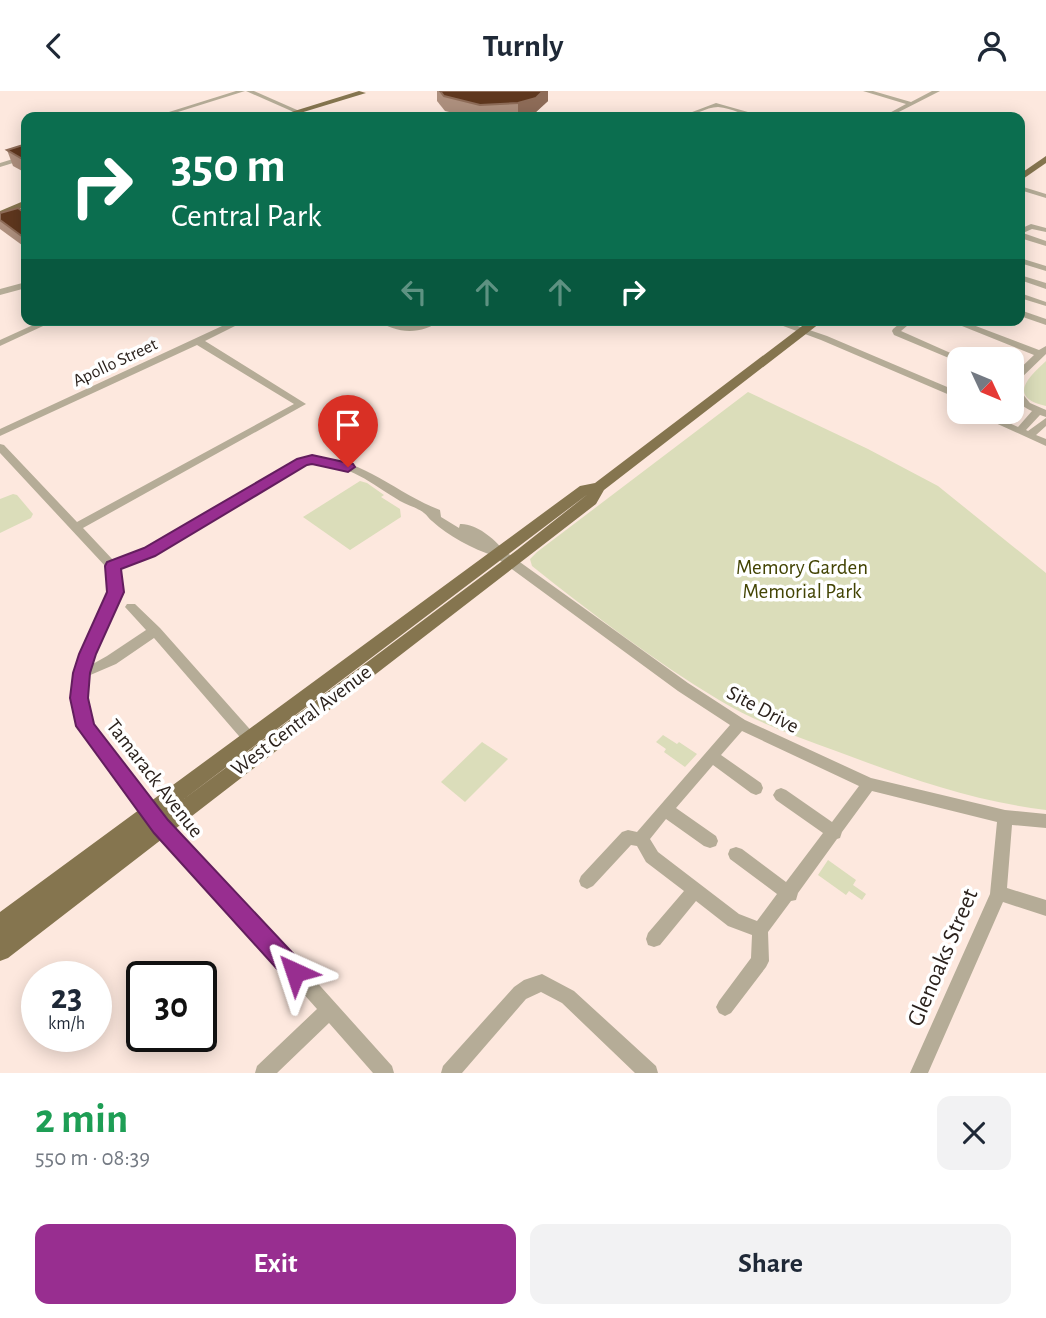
<!DOCTYPE html>
<meta charset="utf-8">
<style>
:root{--surface:#fff;--page:#f2f2f3;--text:#1f2937;--muted:#747a83;--accent:#982e90}
body{margin:0;font-family:"Alegreya Sans",sans-serif;background:var(--page);color:var(--text);height:100vh;display:flex;flex-direction:column;font-size:26px;white-space:nowrap}
*{box-sizing:border-box;margin:0}
p{font-size:23px;color:var(--muted)}
.icon{flex:none;width:38px;height:38px;fill:none;stroke:currentColor;stroke-width:2;stroke-linecap:round;stroke-linejoin:round}
.map{position:relative;height:982px;overflow:hidden}
.details{display:flex;flex-direction:column;background:var(--surface);flex:1}
.details>*{flex:none}
.banner{position:absolute;left:21px;top:21px;width:1004px;height:214px;border-radius:14px;box-shadow:0 4px 18px #0003;background:#0b6e4f;color:#fff;overflow:hidden}
.needle{width:46px;rotate:134deg}
.tools{position:absolute;left:947px;top:256px;display:grid;gap:14px}
.tools a{display:grid;place-items:center;width:77px;height:77px;border-radius:14px;background:var(--surface);box-shadow:0 4px 18px #0003;font-size:35px}
.speed{position:absolute;left:21px;top:870px;display:flex;gap:14px;font-size:35px;font-weight:700;text-align:center}
.speed>*{display:grid;place-content:center;width:91px;height:91px;border-radius:50%;background:var(--surface);box-shadow:0 4px 18px #0003;line-height:1}
.speed small{font-size:18px;font-weight:400}
.speed .limit{border:4px solid #111;border-radius:10px;background:#fff;color:#111}
.pin{position:absolute;display:grid;place-items:center;width:60px;height:60px;color:#fff;margin:-72px -30px;border-radius:50% 50% 50% 0;rotate:-45deg;box-shadow:0 0 7px #0007}
.pin .icon{rotate:45deg}
.me{position:absolute;width:77px;margin:-38px;rotate:318deg;stroke-linejoin:round;filter:drop-shadow(0 0 5px #0008)}
.turn{display:flex;align-items:center;gap:24px;height:147px;padding:0 35px;font-size:32px}
.turn .icon{width:91px;height:91px;stroke-width:2.5}
.turn b{display:block;font-size:49px;line-height:60px}
.lanes{display:flex;align-items:center;height:66px;padding:0 35px;background:#0003;justify-content:center;gap:35px;direction:ltr}
.lanes .off{opacity:.35}
.round{display:grid;place-items:center;flex:none;width:74px;height:74px;border-radius:14px;background:var(--page)}
.overview{display:flex;align-items:center;justify-content:space-between;height:119px;padding:0 35px}
h1{font-size:42px;font-weight:700;line-height:52px;color:#1e9e55}
.button{display:flex;gap:14px;margin-top:auto;padding:14px 35px}
.button a{flex:1;height:80px;border-radius:14px;background:var(--accent);color:#fff;font-size:28px;font-weight:700;line-height:80px;text-align:center}
.button a+a{background:var(--page);color:var(--text)}
header{display:flex;justify-content:space-between;align-items:center;height:91px;padding:0 35px;background:var(--surface);font-size:32px;font-weight:700}
.map>svg:first-child{display:block}
</style>
<header><svg class="icon" aria-label="back" viewBox="0 0 24 24"><path d="M15 5l-7 7 7 7"/></svg>Turnly<svg class="icon" aria-label="person" viewBox="0 0 24 24"><circle cx="12" cy="8" r="4"/><path d="M4 21q1-7 8-7t8 7"/></svg></header>
<div class="map">
<svg width="1046" height="982" viewBox="0 0 1046 982">
<rect width="100%" height="100%" fill="#fde8de"/>
<g fill="#dbddba">
<path d="M1046,270V315C1007,306 1028,287 1046,270Z"/>
<path d="M748,301L868,358L938,395L1046,482V719C972,710 905,686 836,660C796,645 755,631 719,609C654,570 591,522 532,475L530,468L537,461Z"/>
<polygon points="360,390 367,392 384,404 381,406 400,418 401,426 350,459 303,426"/>
<polygon points="13,403 17,404 33,423 31,427 0,442 0,408"/>
<polygon points="663,644 677,653 679,651 697,663 685,676 664,661 666,658 656,651"/>
<polygon points="482,651 508,668 465,711 441,691"/>
<polygon points="828,769 856,789 853,794 866,803 862,809 849,800 846,804 818,784"/>
</g>
<g fill="none" stroke-linecap="round" stroke-linejoin="round">
<g fill="#b5ac97" fill-rule="evenodd">
<polygon points="236,0 245,0 162,26 153,26"/>
<polygon points="246,0 254,0 313,26 305,26"/>
<polygon points="863,0 873,0 911,11 932,0 940,0 889,26 882,26 906,13"/>
<path d="M716,12L762,25L763,26C747,27 733,17 718,16C705,16 692,27 679,26Z"/>
<polygon points="26,64 26,68 0,76 0,72"/>
<polygon points="1020,95 1046,103 1046,107 1020,99"/>
<polygon points="1031,133 1046,137 1046,141 1032,138 1023,142 1046,150 1046,155 1020,147 1020,138"/>
<polygon points="1020,167 1046,175 1046,180 1020,172"/>
<polygon points="1020,184 1046,192 1046,198 1020,189"/>
<polygon points="26,191 26,197 0,204 0,198"/>
<polygon points="1020,202 1046,211 1046,215 1020,207"/>
<polygon points="1020,219 1046,228 1046,234 1020,225"/>
<polygon points="44,229 56,229 0,255 0,249"/>
<path d="M235,229H247L205,250L306,313L83,437L114,470L146,458L298,369C353,357 392,401 440,419L441,426L459,437L460,433C475,432 494,447 503,459L688,592L745,629L871,687L1005,719L1046,723V737L1012,734L1007,797L1046,809V825L1003,811L928,982H910L990,803L997,731L872,700L842,741L840,747L837,748L798,802L796,809L791,810L768,841L769,870L766,876L731,922L725,925L719,922L716,916L719,910L751,867L752,844L728,835L696,810L660,854L654,856L648,854L646,848L648,842L684,800L646,771L637,755L631,754L593,795L587,798L581,795L579,790L581,785L622,741L628,739L637,741L730,634L678,600L494,465C473,458 448,445 432,430C429,428 427,424 424,422C418,417 407,414 400,410C367,390 345,369 305,374L154,464L118,477L122,501L94,563L91,574L107,565L146,539L125,516L127,513H135L160,537L255,644L257,648L255,652L250,654L245,652L154,547L116,573L88,585L86,607L92,633L166,731L234,799L392,975L394,982H373L329,932L277,982H255L257,975L317,918L222,811L156,741L78,635L72,607L75,582L80,563L110,501L106,476L0,362V353L4,354L77,431L294,313L197,254L0,345V338ZM742,640L859,695L832,731L786,699L781,697L776,699L773,704L776,709L823,742L786,791L742,758L736,756L730,758L728,763L730,768L777,803L757,830L739,823L658,761L650,748L666,728L704,755L710,757L716,755L718,750L716,745L676,717L713,674L751,702L756,704L761,702L763,697L761,692L721,664Z"/>
<path d="M377,229C389,229 400,236 412,235C423,234 430,229 441,229C422,244 396,243 377,229Z"/>
<polygon points="767,229 780,229 827,245 959,301 959,308 821,249"/>
<polygon points="904,229 914,229 901,240 964,268 959,268 959,271 956,270 894,244 892,240 893,238"/>
<path d="M947,229H960L1039,259L1046,255V263L1018,290L1017,296L1030,312L1046,319V326L1040,324L1026,339L1028,340L1046,327V335L1036,344L1046,348V355L969,320H983L1018,336L1032,320C1015,313 1012,302 1012,285L1034,264Z"/>
<polygon points="542,883 574,900 656,975 658,982 635,982 562,912 541,901 526,908 462,982 441,982 443,975 514,896 524,889"/>
</g>
<g fill="#85754f" fill-rule="evenodd">
<polygon points="359,0 366,2 287,26 275,26"/>
<polygon points="1046,65 1046,72 1020,90 1020,83"/>
<polygon points="26,109 26,115 0,127 0,120"/>
<path d="M810,229H824L604,399L596,413L8,867L0,870V845L3,843L0,845V821L580,395L595,392ZM588,403L517,459L180,711Z"/>
</g>
</g>
<g fill="#ae907e">
<polygon points="437,0 548,0 548,10 536,21 520,26 470,26 445,20 437,10"/>
<polygon points="26,53 26,82 13,75 7,59"/>
<polygon points="0,122 26,123 26,157 0,138"/>
</g>
<polygon fill="#8e6c58" points="543,0 548,0 548,10 536,21 518,26 518,12"/>
<g fill="#5f371e" stroke="#8e6c58" stroke-width="2">
<polygon points="440,0 543,0 536,7 518,12 480,14 444,5"/>
<polygon points="26,53 26,70 7,59"/>
<polygon points="18,117 26,123 26,145 23,146 0,129 0,122"/>
</g>
<polygon fill="#982e90" stroke="#631e5e" stroke-width="2" points="312,364 353,373 355,376 348,381 312,373 307,374 155,465 121,478 124,501 96,563 90,582 88,607 94,633 168,729 303,873 307,881 303,889 295,892 287,889 154,742 76,635 70,607 73,582 79,563 107,501 105,475 107,471 144,457 297,368"/>
<g text-anchor="middle" stroke-width="7" stroke-linejoin="round" paint-order="stroke">
<g font-size="18" fill="#2b221d" stroke="#fff">
<text transform="translate(115 271) rotate(-25)" y="6">Apollo Street</text>
</g>
<g font-size="21" fill="#434404" stroke="#fff">
<text x="802" y="483">Memory Garden<tspan x="802" dy="24">Memorial Park</tspan></text>
</g>
<g font-size="21" fill="#2b221d" stroke="#fff">
<text transform="translate(763 618) rotate(28)" y="7">Site Drive</text>
<text transform="translate(301 629) rotate(-37)" y="7">West Central Avenue</text>
<text transform="translate(155 687) rotate(52)" y="7">Tamarack Avenue</text>
</g>
<g font-size="24" fill="#2b221d" stroke="#fff">
<text transform="translate(942 866) rotate(-67)" y="8">Glenoaks Street</text>
</g>
</g>
</svg>
<div class="tools">
<a><svg class="needle" viewBox="-14 -14 28 28"><path d="M0-13l5 13h-10z" fill="#e53935"/><path d="M0 13l5-13h-10z" fill="#747a83"/></svg></a>
</div>
<div class="speed"><div>23<small>km/h</small></div><div class="limit">30</div></div>
<div class="pin" style="left:348px;top:376px;background:#d93025"><svg class="icon" aria-label="arrive" viewBox="0 0 24 24"><path d="M6 21V4h12l-3 4 3 4H6"/></svg></div>
<svg class="me" style="left:295px;top:881px" viewBox="-20 -20 40 40"><path d="M0-17L14 15 0 8-14 15z" fill="#982e90" stroke="#fff" stroke-width="4"/></svg>
<div class="banner">
<div class="turn"><svg class="icon" aria-label="right" viewBox="0 0 24 24"><path d="M7 20v-9h11M14 6l5 5-5 5"/></svg><div><b>350 m</b>Central Park</div></div>
<div class="lanes"><svg class="icon off" aria-label="left" viewBox="0 0 24 24"><path d="M17 20v-9H6M10 6l-5 5 5 5"/></svg><svg class="icon off" aria-label="ahead" viewBox="0 0 24 24"><path d="M12 20V5M6 11l6-6 6 6"/></svg><svg class="icon off" aria-label="ahead" viewBox="0 0 24 24"><path d="M12 20V5M6 11l6-6 6 6"/></svg><svg class="icon" aria-label="right" viewBox="0 0 24 24"><path d="M7 20v-9h11M14 6l5 5-5 5"/></svg></div>
</div>
</div>
<section class="details">
<div class="overview"><div><h1>2 min</h1><p>550 m · 08:39</p></div><a class="round"><svg class="icon" aria-label="close" viewBox="0 0 24 24"><path d="M6 6l12 12M18 6L6 18"/></svg></a></div>
<div class="button"><a>Exit</a><a>Share</a></div>
</section>
